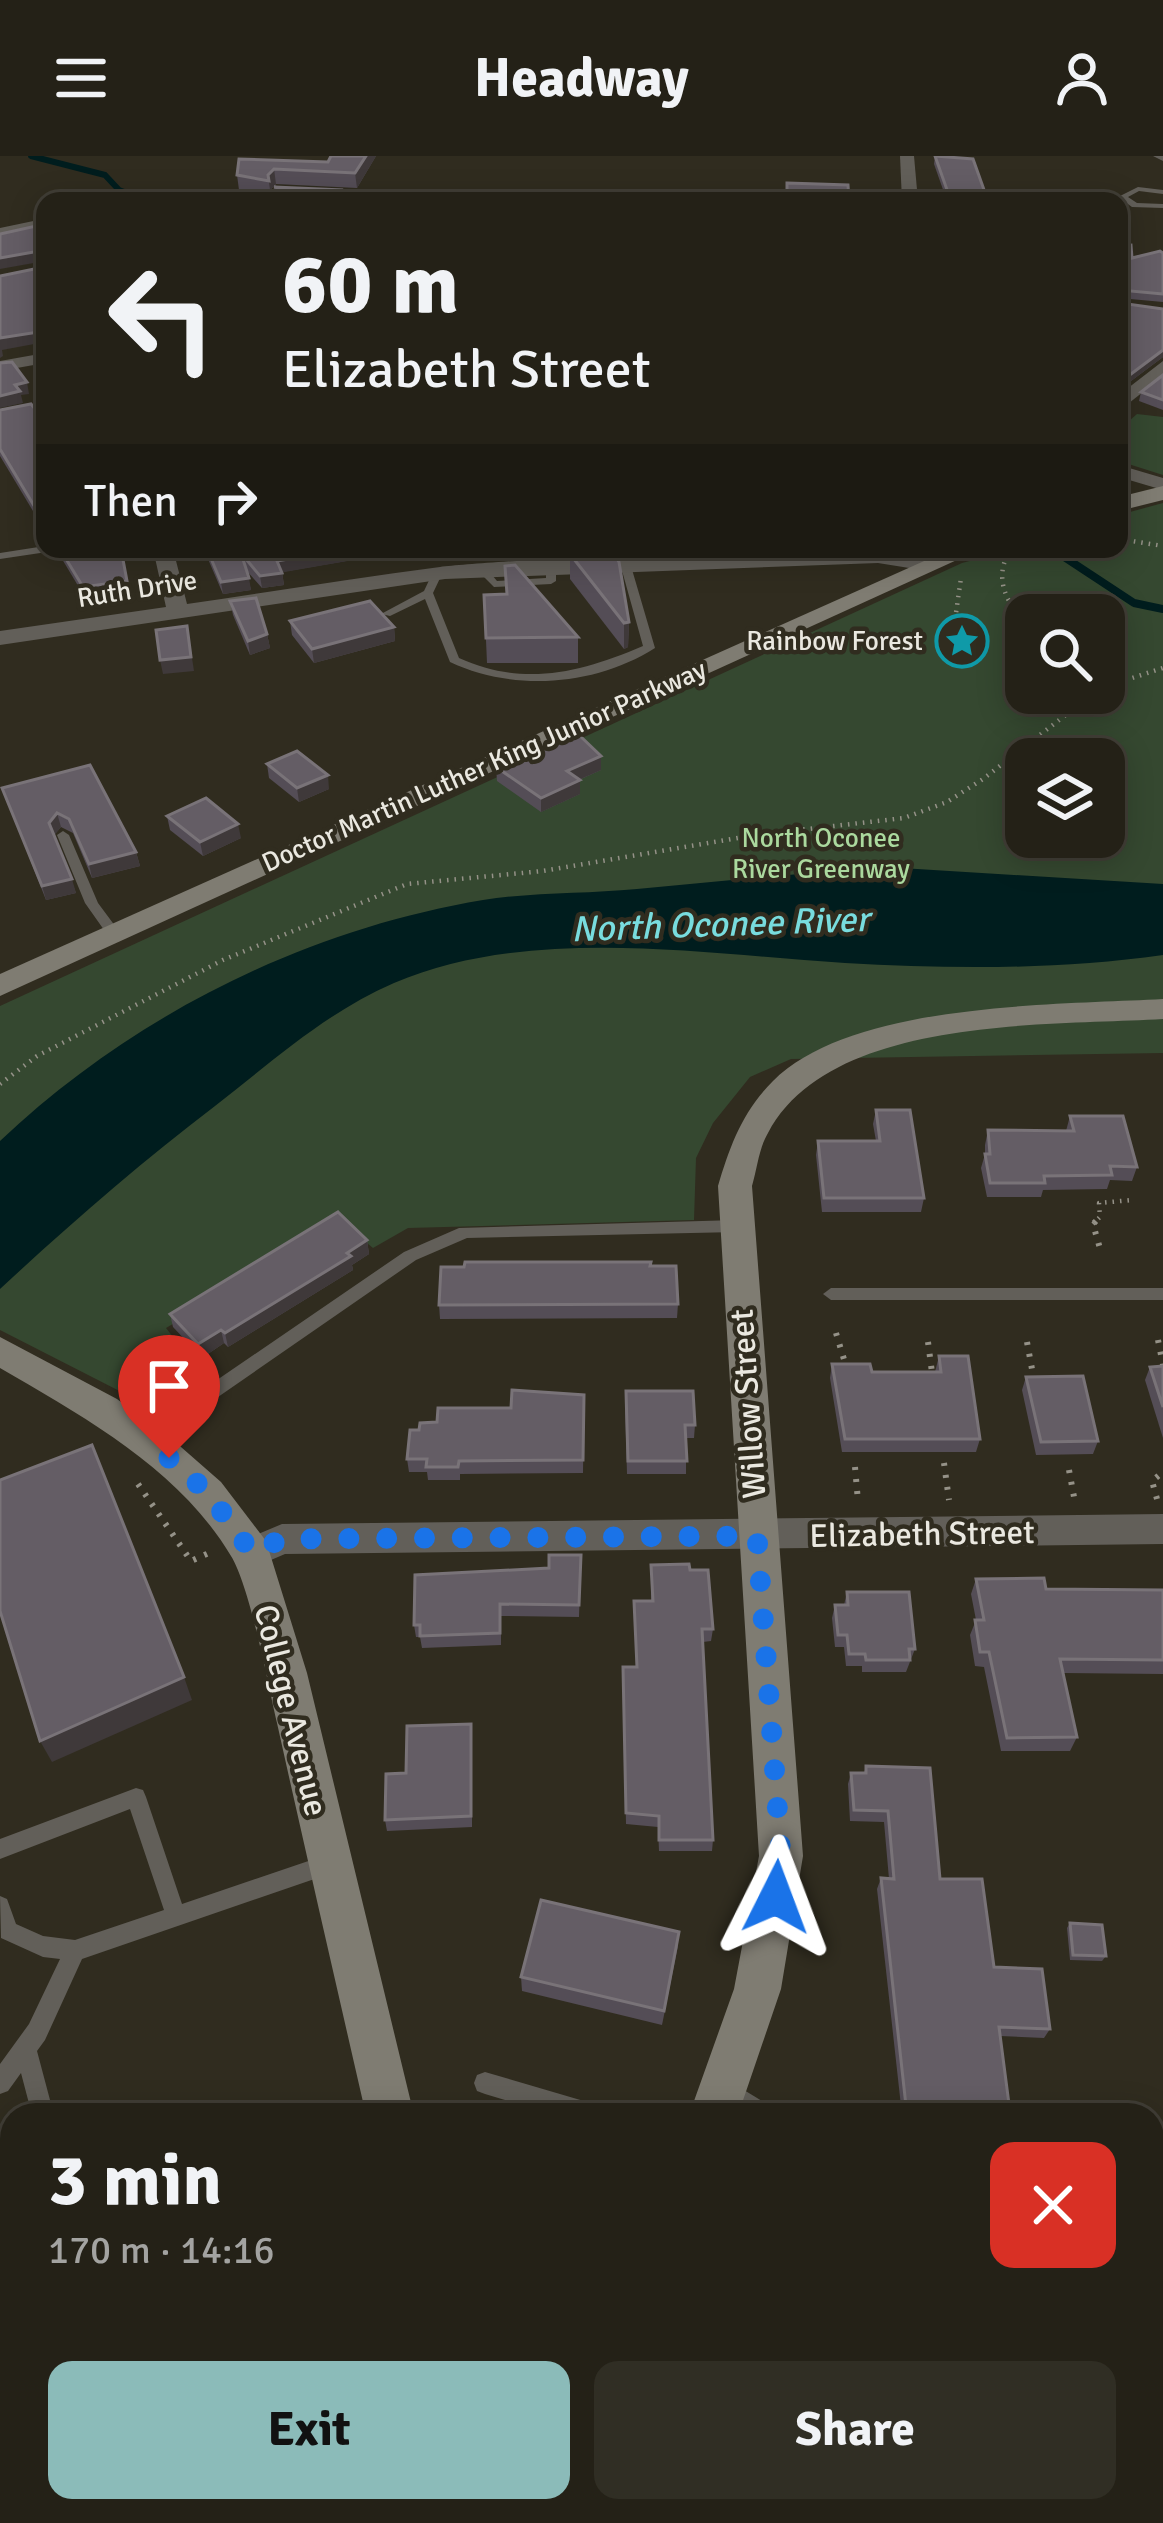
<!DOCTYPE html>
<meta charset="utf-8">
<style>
:root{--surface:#242117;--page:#302e24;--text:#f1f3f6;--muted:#a3a3a1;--line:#413e36;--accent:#8bbbb9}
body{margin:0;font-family:Signika,sans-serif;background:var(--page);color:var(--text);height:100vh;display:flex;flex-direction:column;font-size:45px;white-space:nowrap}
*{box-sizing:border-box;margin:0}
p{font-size:39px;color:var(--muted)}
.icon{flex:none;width:66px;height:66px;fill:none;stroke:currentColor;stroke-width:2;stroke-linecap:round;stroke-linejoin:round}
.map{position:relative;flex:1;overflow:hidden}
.panel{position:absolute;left:0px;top:1947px;width:1164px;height:420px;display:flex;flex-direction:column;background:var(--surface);border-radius:36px 36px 0 0;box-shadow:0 6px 30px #0003,0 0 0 3px var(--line)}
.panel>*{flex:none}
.banner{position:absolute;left:36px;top:36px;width:1092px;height:366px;border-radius:24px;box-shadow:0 6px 30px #0003,0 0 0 3px var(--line);background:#242117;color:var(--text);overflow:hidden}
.buttons{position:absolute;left:1005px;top:438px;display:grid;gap:24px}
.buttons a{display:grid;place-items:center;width:120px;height:120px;border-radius:24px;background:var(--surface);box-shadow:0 6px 30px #0003,0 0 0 3px var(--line);font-size:60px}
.pin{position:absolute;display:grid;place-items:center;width:102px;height:102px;color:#fff;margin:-123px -51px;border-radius:50% 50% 50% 0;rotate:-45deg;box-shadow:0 0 12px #0007}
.pin .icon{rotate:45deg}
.me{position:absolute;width:132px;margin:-66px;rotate:3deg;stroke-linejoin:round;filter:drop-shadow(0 0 9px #0008)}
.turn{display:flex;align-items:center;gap:42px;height:252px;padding:0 48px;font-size:54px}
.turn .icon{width:156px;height:156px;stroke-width:2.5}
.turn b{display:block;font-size:84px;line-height:102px}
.then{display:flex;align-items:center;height:114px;padding:0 48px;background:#0003;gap:24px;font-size:45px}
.round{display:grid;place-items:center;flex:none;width:126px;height:126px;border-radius:24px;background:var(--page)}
.head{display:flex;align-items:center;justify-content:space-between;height:204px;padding:0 48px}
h1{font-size:72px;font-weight:700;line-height:90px}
.button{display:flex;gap:24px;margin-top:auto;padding:24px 48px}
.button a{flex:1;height:138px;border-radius:24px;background:var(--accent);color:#111;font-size:48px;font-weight:700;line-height:138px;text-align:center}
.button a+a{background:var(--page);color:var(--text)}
header{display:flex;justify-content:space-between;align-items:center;height:156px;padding:0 48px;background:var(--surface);font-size:54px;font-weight:700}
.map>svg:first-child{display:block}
</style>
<header><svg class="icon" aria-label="menu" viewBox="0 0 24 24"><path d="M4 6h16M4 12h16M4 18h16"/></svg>Headway<svg class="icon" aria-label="person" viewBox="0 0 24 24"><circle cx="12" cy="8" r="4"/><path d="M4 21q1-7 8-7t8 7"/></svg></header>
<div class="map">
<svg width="1163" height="2367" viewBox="0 0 1163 2367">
<rect width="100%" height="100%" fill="#302c1f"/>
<g fill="#354830" fill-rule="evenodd">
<polygon points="1137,258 1163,261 1163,319 1119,305 1119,274"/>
<path d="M1163,347V897L791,903L750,921L713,967L696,1002L694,1064L408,1072L373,1092L343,1067L166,1172L192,1205L141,1246L0,1174V850L962,407L1015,393H1119V359ZM1026,459H1104V537H1026ZM1026,603H1104V681H1026Z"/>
</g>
<path fill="#001d1e" d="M901,712L1163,728V799C1057,814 952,813 845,807C702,798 531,769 394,827C325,857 273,905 215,950C140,1007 69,1069 0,1133V985C132,860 304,774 483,744C534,736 586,738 637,733C725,725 813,715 901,712Z"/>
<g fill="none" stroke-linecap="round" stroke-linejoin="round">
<polyline stroke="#001d1e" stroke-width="6" points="31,0 105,19 119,34 147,45"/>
<polyline stroke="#001d1e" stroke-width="8" points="1052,393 1134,447 1163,453"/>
<g stroke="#959288" stroke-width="4.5" stroke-dasharray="1.5 6" stroke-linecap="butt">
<polyline points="1119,383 1163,390"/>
<path d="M1011,393C993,420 1005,446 1026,467"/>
<polyline points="954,471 961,422"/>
<polyline points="1104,531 1163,512"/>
<polyline points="0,928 37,900 223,804 407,728 543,715 755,679 904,662 947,646 983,623 1094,537"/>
<polyline points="1093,1068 1100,1061 1099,1047 1132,1044"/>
</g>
<g stroke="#959288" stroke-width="6" stroke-dasharray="3 9" stroke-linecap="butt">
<polyline points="1096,1065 1093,1068 1101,1096"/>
<polyline points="836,1177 846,1210"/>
<polyline points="1158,1184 1163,1209"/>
<polyline points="928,1186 933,1224"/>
<polyline points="1027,1186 1034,1224"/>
<polyline points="944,1307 949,1344"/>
<polyline points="855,1311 858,1345"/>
<polyline points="1069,1314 1074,1341"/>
<polyline points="138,1328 191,1405 209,1397"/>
<polyline points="1157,1343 1152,1325 1163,1316"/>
</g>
<g fill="#625f59" fill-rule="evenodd">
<polygon points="1153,0 1163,0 1163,5"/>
<polygon points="1138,31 1163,34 1163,38 1139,35 1128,41 1137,47 1163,48 1163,52 1132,51 1118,41"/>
<polygon points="326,35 354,36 358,38 355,45 347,45 349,40 323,39"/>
<polygon points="45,247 45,253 0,262 0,256"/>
<polygon points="45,390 45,393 52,393 47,396 0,403 0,397"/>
<path d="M616,393H626L655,492C595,530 514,536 450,506L425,443L390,460L381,458L424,435L432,418L437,415L442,418L433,437L459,502C523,531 580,517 643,490Z"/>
<polygon points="551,409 556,412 556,425 551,428 494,431 478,415 487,413 497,425 546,422 546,412"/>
<polygon points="63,675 69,679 98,747 121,778 119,781 109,781 85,747 57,679"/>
<polygon points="737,1064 745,1070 737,1076 467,1082 416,1104 150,1288 138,1288 135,1283 138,1278 404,1096 459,1072"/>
<polygon points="831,1132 1163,1132 1163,1144 831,1144 823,1138"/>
<polygon points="136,1632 143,1634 146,1641 182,1748 329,1698 336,1701 339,1708 336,1715 329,1718 82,1803 45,1884 37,1895 54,1959 32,1959 21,1917 8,1935 0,1938 0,1908 29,1868 60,1803 43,1801 1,1782 0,1740 7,1743 16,1768 43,1780 75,1784 164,1754 130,1653 0,1703 0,1683"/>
<polygon points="485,1916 594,1948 602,1951 605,1959 556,1959 485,1938 477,1935 474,1927 477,1919"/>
<path d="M726,1923L772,1951L775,1959C750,1959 728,1959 715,1934L718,1926Z"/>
<polygon points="12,2279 12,2323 3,2327 0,2325 0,2290 3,2282"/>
<polygon points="100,2355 148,2355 155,2358 159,2367 111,2367 104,2364"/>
</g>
<g fill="#625f59" fill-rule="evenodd">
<polygon points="900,0 914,0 918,45 902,45"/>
<polygon points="43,63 45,72 0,82 0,72"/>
<polygon points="45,197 45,207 0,215 0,205"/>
<polygon points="1163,205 1163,220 1119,255 1119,239"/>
<polygon points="1119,309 1163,322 1163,334 1119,321"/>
<path d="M153,393H173L187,448C271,436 356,422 440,411C505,403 905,382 939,409L928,415L878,407L445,423L0,489V475L166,451Z"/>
<polygon points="1163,1358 1163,1388 285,1398 252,1412 239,1408 234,1397 239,1386 282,1368"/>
</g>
<g fill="#7f7c72" fill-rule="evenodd">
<polygon points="1163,330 1163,344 1119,355 1119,341"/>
<polygon points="951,393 981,393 0,840 0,818"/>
<path d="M1163,843V863C1049,870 830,859 768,977C759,992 757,1013 752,1030L803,1700L781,1833L738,1959H689L734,1833L759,1700L718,1030C730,990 742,956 773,925C852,846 1056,849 1163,843Z"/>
<path d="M0,1181L117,1243L181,1291L221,1326L266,1385L307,1517L414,1959H366C336,1828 306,1698 277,1567C268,1528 250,1431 231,1400C179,1313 86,1262 0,1212Z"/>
<polygon points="471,2355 529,2355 524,2367 466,2367"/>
<polygon points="697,2355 773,2355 778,2367 702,2367"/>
</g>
</g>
<g fill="#544d56">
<polygon points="376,0 357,32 276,28 270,34 271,41 239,34 237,19"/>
<polygon points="935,0 988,45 947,45 934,8"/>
<polygon points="274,31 344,41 289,44 276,42"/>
<polygon points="1119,90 1132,102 1163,97 1163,146 1119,142 1120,147 1163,153 1163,201 1119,234"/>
<polygon points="1163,219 1163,254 1139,245 1141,236"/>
<polygon points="0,254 45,265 45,375 0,300"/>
<polygon points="56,393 121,393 130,438 86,443"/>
<polygon points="206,393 416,393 282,416 284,429 262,432 246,414 251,434 223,438 208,403"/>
<polygon points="564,393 592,393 592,396 565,398"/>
<polygon points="570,398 629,466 628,491 624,493 570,423"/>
<polygon points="505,410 578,481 578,507 487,507 484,439 506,438"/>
<polygon points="230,445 267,478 270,492 250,499 233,459"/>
<polygon points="290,465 394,471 395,485 314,507 292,479"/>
<polygon points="267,608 329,633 299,646 269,622"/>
<polygon points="496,611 601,614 579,624 580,638 541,656 497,625"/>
<polygon points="2,632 136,696 140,710 92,722 73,677 61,671 54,679 76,737 46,744"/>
<polygon points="167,660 241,682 203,700 170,674"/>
<polygon points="876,954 924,1042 921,1056 822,1056 816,999 818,985 876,985 873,968"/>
<polygon points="1070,960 1137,1011 1132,1025 1110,1024 1107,1033 1043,1034 1041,1041 987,1041 981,1012 985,998 985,989 988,974 1066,975"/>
<polygon points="367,1084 369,1098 352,1109 353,1114 228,1191 224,1187 202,1202 173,1171 170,1158"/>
<polygon points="650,1110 678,1148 677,1162 440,1163 439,1149"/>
<polygon points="939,1200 980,1283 976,1296 842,1296 830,1222 832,1208 872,1216 935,1216"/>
<polygon points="1163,1210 1163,1282 1145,1224 1150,1211"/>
<polygon points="1026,1221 1098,1285 1093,1298 1036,1299 1022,1234"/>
<polygon points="584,1239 583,1317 460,1318 460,1324 428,1324 427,1316 409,1316 407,1303 419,1274 437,1266"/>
<polygon points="625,1248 695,1269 694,1282 686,1282 686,1318 627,1318"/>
<polygon points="581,1399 579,1461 501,1460 501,1489 422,1492 420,1481 416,1481 414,1469 537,1414 549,1412"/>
<polygon points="651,1409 690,1414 713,1473 711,1485 703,1486 713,1684 712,1695 659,1695 658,1671 626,1668 623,1523 636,1511 634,1445 651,1445"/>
<polygon points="976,1423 1046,1433 1163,1434 1163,1518 1063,1517 1077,1581 1070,1595 1001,1595 984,1511 975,1510 970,1479 976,1464 971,1438"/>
<polygon points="847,1436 915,1493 906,1516 862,1516 862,1510 846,1510 844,1491 835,1491 832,1462 835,1449 844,1449"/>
<polygon points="472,1579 472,1671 387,1675 385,1664 406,1617"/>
<polygon points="866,1610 940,1723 994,1811 1050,1873 1044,1882 1000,1880 1010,1956 1030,1959 902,1959 877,1733 881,1722 889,1723 884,1666 850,1665 848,1628 851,1617 864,1617"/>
<polygon points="1070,1767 1106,1800 1102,1805 1070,1804 1067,1772"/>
<polygon points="678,1790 662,1869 522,1835 521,1821"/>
</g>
<g fill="#3f393a">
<polygon points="366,0 376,0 357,32 355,17"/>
<polygon points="274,13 276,28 270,34 268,19"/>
<polygon points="45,94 45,105 0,113 0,102"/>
<polygon points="45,175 45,186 2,194 3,200 0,202 0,182"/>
<polygon points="1163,194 1163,201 1119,234 1119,227"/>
<polygon points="27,226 29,238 21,239 23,247 0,252 0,240 15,229"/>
<polygon points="345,393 416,393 279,417 277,405"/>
<polygon points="122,394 130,438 86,443 83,431"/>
<polygon points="282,417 284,429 262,432 260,420"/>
<polygon points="249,422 251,434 223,438 221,426"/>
<polygon points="629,466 628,491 624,493 624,467"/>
<polygon points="187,470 194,515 163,518 160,504"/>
<polygon points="394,471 395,485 314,507 312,493"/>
<polygon points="267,478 270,492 250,499 248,485"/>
<polygon points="601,600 601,614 567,629 567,615"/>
<polygon points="328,619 329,633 299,646 297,632"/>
<polygon points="580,624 580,638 541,656 541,642"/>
<polygon points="57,657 61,671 53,681 49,667"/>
<polygon points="238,668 241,682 203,700 200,686"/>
<polygon points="136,696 140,710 92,722 89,708"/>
<polygon points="72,723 76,737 46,744 42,730"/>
<polygon points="367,1084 369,1098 352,1109 353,1114 228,1191 225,1177"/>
<polygon points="221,1174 224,1187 202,1202 198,1188"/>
<polygon points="184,1521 192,1544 52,1606 40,1585"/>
</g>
<g fill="#645d65" stroke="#797378" stroke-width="3">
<polygon points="331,0 366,0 355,17 274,13 268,19 269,25 237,19 239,3 328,6"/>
<polygon points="935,0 973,3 988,45 951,45"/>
<polygon points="787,27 848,29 849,45 787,45"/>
<polygon points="274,31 342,34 344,41 374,43 373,45 289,45 294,35"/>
<rect x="455" y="41" width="63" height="4"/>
<polygon points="627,43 690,45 627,45"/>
<polygon points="45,68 45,94 0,102 0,78"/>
<polygon points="1131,89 1132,102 1160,95 1163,97 1163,138 1119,134 1119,90"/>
<polygon points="45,98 45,175 0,182 0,120 44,111"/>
<polygon points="1119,140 1120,147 1163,153 1163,194 1119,227"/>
<polygon points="12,206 27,226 15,229 20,235 0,240 0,207"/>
<polygon points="1163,219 1163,244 1141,236"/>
<polygon points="31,248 45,265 45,368 0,293 0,254"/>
<polygon points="60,393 121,393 127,425 83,431"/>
<polygon points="207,393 345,393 277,405 282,417 260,420 241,397 249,422 221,426"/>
<polygon points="612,396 619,406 629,466 624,467 570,398"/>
<polygon points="515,409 578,481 486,482 484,439 507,438 505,410"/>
<polygon points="256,442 267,478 248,485 230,445"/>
<polygon points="370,445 394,471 312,493 290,465"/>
<polygon points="187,470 191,501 160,504 156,474"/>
<polygon points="578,578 601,600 567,615 580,624 541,642 496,611"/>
<polygon points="297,595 328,619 297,632 267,608"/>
<polygon points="90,609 136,696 89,708 69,663 57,657 49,667 72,723 42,730 2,632"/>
<polygon points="206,642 238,668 200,686 167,660"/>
<polygon points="876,954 910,954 924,1042 824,1042 818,985 880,985"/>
<polygon points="1070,960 1123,960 1137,1011 1110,1010 1112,1019 1044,1020 1045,1027 990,1027 985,998 990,998 988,974 1074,975"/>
<polygon points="338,1056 367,1084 347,1097 351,1100 225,1177 221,1174 198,1188 170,1158"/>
<polygon points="465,1106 651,1106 650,1110 676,1110 678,1148 439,1149 441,1111 464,1111"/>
<polygon points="939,1200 968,1200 980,1283 845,1283 832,1208 870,1208 872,1216 941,1216"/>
<polygon points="1163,1210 1163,1251 1150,1211"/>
<polygon points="1083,1220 1098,1285 1041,1286 1026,1221"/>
<polygon points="512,1234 584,1239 583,1304 459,1305 458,1311 426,1311 427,1303 407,1303 410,1274 419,1274 420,1267 437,1266 438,1252 511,1252"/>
<polygon points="626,1235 693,1235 695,1269 685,1269 687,1305 628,1305"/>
<polygon points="92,1289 184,1521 40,1585 0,1455 0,1324"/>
<polygon points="549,1399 581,1399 579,1449 500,1448 500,1477 420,1480 420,1469 414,1469 415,1419 549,1412"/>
<polygon points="689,1408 690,1414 708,1414 713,1473 702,1473 713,1684 659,1684 659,1660 626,1657 623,1511 637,1511 634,1445 653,1445 651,1409"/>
<polygon points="1044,1422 1046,1433 1163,1434 1163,1504 1060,1503 1077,1581 1007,1582 989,1496 980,1496 975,1464 984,1464 976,1423"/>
<polygon points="847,1436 909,1436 915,1493 909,1493 910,1504 866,1504 865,1498 849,1498 847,1479 838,1479 835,1449 848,1449"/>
<polygon points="471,1568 471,1660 385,1664 386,1618 406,1617 407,1570"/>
<polygon points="866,1610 930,1612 940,1723 982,1723 994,1811 1042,1813 1050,1873 999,1871 1010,1956 1029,1956 1030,1959 907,1959 881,1722 894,1723 888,1655 854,1654 851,1617 866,1617"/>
<polygon points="541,1744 679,1776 664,1855 521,1821"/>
<polygon points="1070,1767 1102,1769 1106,1800 1073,1799"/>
</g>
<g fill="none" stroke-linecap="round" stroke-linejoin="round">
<polyline stroke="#1a73e8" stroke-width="21" stroke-dasharray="0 37.8" points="169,1302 208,1337 252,1397 282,1383 757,1380 781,1700 776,1741"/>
</g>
<defs>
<g id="sight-ring" transform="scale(2.7)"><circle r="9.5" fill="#302c1f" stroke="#0f9aa8" stroke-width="1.5"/><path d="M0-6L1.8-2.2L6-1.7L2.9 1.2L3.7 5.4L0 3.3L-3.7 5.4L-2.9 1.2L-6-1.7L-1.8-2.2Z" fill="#0f9aa8"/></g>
</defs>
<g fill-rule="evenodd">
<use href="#sight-ring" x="962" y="485"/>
</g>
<g text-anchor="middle" stroke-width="9" stroke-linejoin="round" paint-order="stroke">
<g font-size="27" fill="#eae8e0" stroke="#302c1f">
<text transform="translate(137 433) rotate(-9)" y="9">Ruth Drive</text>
<text transform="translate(484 610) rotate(-24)" y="9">Doctor Martin Luther King Junior Parkway</text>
</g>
<g font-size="27" fill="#eae8e0" stroke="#302c1f" text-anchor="end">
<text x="923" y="494">Rainbow Forest</text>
</g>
<g font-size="27" fill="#abd99e" stroke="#302c1f">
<text x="821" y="691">North Oconee<tspan x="821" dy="31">River Greenway</tspan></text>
</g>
<g font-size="33" fill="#eae8e0" stroke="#302c1f">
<text transform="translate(747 1248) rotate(-94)" y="12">Willow Street</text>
<text transform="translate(922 1377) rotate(-1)" y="12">Elizabeth Street</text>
<text transform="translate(292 1554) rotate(76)" y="12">College Avenue</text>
</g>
<g font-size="36" font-style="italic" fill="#78dcde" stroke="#302c1f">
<text transform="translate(720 767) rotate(-2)" y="13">North Oconee River</text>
</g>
</g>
</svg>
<div class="buttons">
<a><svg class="icon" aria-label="search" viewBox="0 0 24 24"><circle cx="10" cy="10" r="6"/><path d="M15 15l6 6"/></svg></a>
<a><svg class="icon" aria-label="layers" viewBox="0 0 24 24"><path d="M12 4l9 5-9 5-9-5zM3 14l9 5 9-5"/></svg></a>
</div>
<div class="pin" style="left:169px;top:1302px;background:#d93025"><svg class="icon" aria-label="arrive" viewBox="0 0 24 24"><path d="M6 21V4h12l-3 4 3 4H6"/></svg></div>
<svg class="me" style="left:776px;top:1741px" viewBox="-20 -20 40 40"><path d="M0-17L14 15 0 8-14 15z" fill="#1a73e8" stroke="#fff" stroke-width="4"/></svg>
<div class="banner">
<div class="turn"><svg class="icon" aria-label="left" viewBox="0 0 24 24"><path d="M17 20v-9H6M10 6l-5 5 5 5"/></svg><div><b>60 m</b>Elizabeth Street</div></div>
<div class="then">Then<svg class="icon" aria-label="right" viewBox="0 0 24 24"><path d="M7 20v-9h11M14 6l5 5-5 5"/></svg></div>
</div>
<section class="panel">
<div class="head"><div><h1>3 min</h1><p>170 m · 14:16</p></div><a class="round" style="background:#d93025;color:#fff"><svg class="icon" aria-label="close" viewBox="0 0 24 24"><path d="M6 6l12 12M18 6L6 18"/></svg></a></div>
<div class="button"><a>Exit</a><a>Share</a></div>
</section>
</div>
